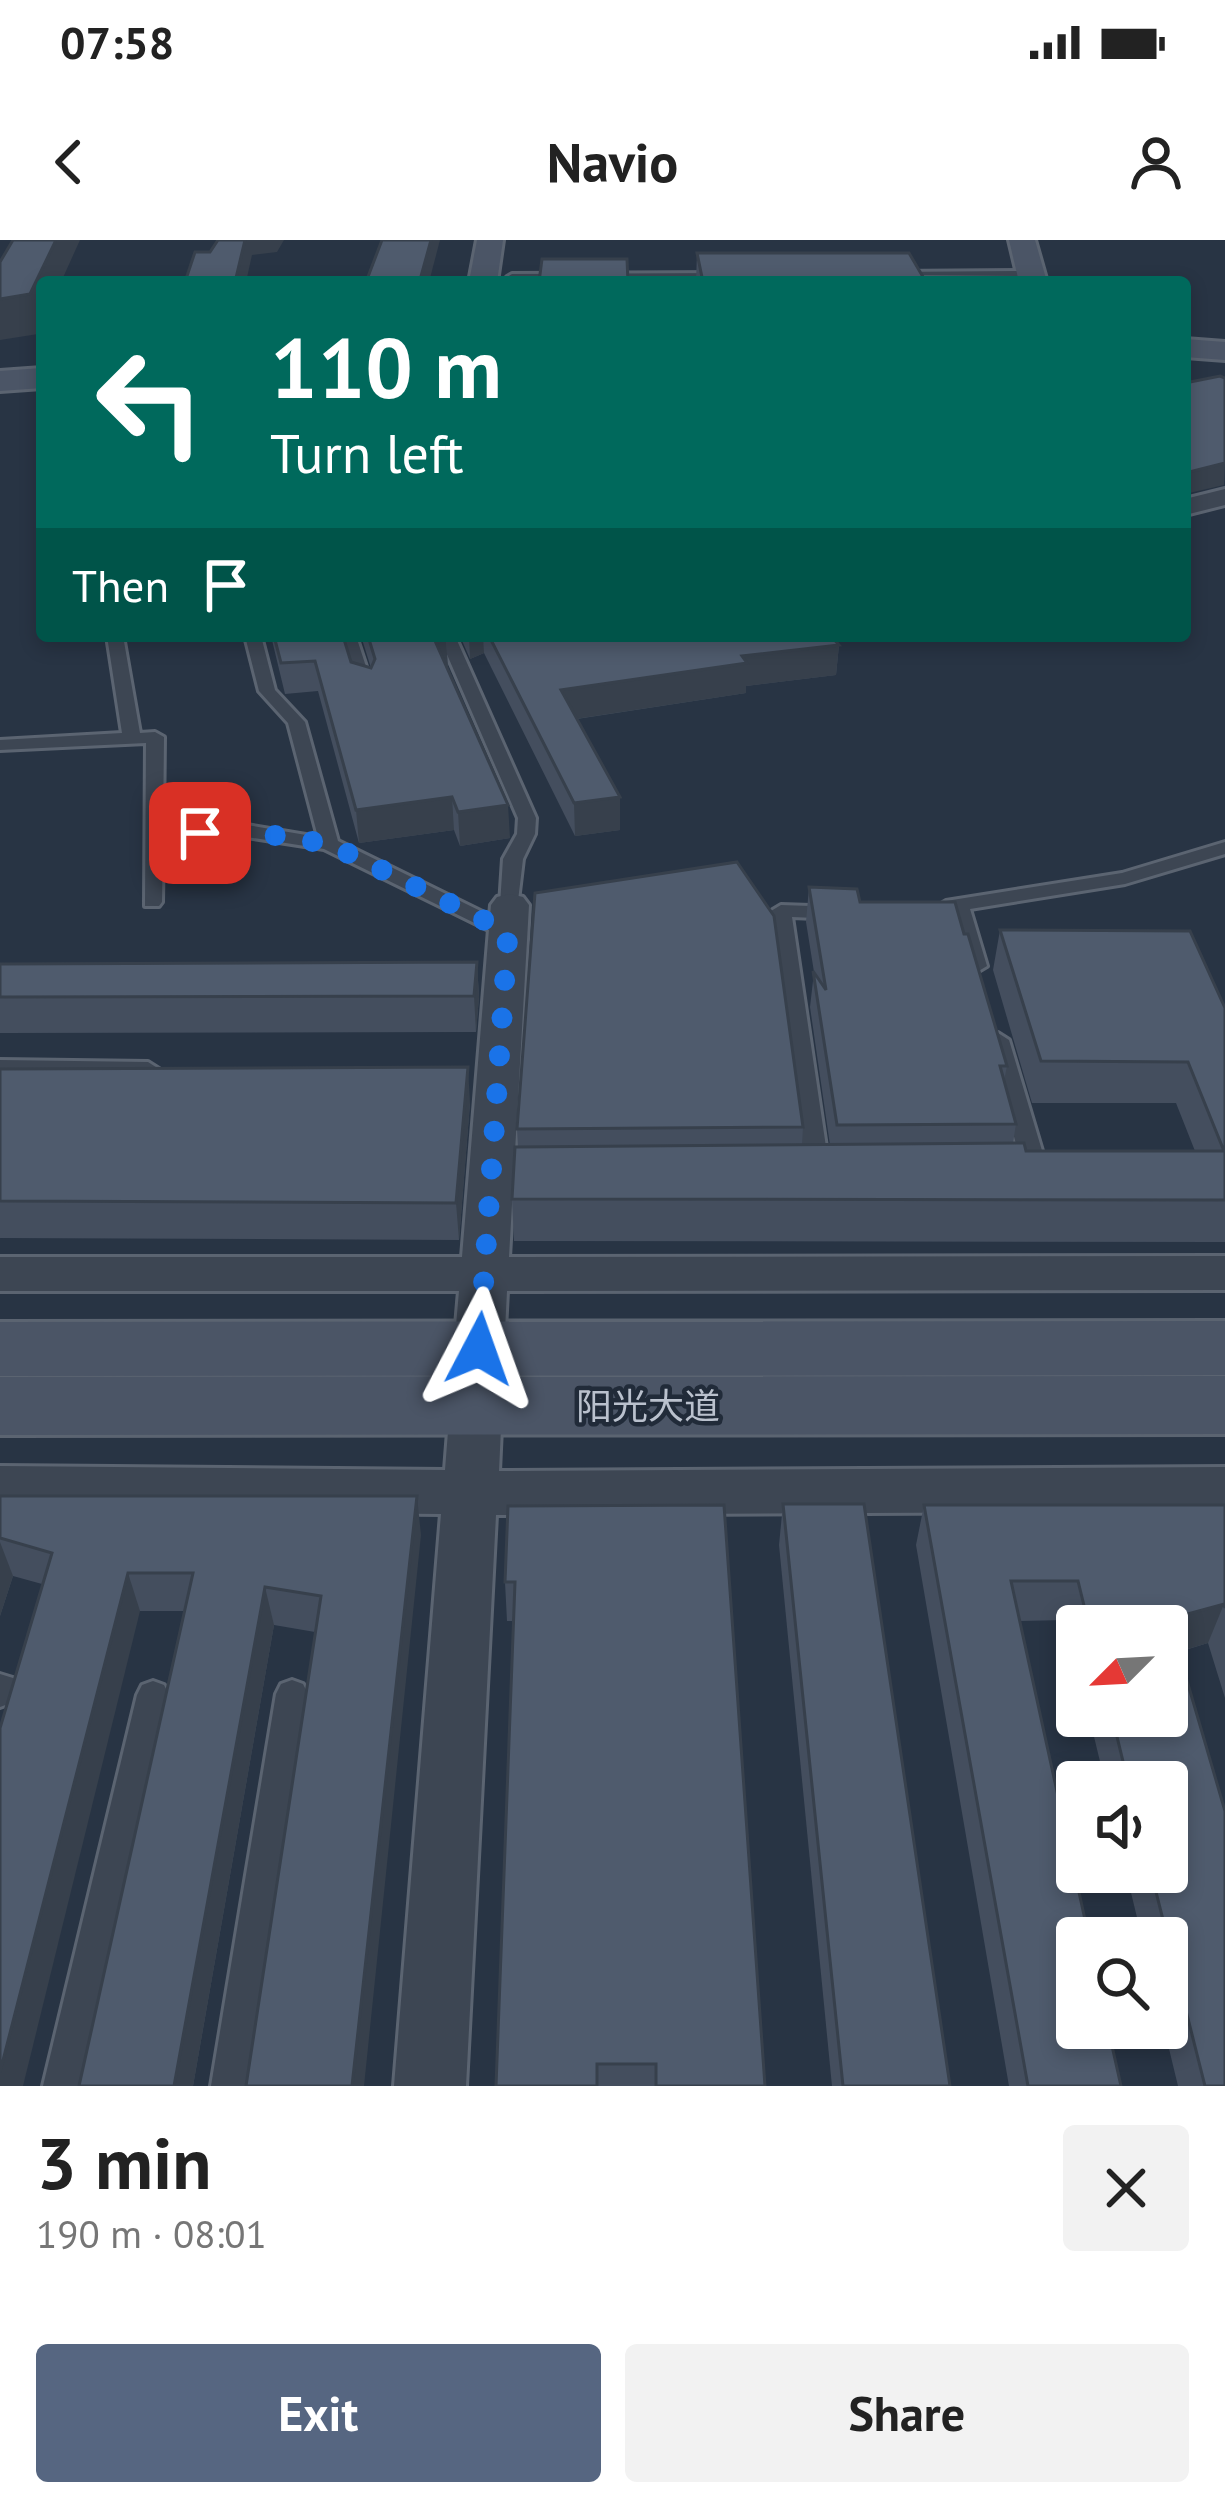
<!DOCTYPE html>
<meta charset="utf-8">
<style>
:root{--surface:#fff;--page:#f2f2f2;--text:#222;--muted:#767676;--accent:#566681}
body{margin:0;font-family:"PT Sans","Noto Sans SC",sans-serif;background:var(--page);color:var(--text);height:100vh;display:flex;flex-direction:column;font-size:45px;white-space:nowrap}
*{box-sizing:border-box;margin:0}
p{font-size:39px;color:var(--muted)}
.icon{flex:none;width:66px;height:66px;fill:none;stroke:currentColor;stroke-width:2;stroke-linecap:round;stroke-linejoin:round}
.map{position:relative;height:1846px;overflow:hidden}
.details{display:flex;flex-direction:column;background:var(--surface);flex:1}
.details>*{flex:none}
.top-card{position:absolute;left:36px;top:36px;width:1155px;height:366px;border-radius:12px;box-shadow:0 6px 18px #0003;background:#00695c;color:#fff;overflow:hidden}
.needle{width:78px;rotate:246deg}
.buttons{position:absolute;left:1056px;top:1365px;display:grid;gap:24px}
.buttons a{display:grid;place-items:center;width:132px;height:132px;border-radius:12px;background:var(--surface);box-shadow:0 6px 18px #0003;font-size:60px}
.pin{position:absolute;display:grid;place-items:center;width:102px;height:102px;color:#fff;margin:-51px;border-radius:24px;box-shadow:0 6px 18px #0006}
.me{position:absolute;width:132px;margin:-66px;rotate:4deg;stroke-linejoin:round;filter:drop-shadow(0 0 9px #0008)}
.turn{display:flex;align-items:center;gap:42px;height:252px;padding:0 36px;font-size:54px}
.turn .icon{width:156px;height:156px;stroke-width:2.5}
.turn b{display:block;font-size:84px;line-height:102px}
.then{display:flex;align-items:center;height:114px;padding:0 36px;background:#0003;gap:24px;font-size:45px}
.round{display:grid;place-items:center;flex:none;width:126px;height:126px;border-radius:12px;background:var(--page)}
.overview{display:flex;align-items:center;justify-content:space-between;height:204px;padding:0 36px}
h1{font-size:72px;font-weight:800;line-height:90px}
.action{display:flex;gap:24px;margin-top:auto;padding:24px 36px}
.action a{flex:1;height:138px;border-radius:12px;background:var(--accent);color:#fff;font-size:48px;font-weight:800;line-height:138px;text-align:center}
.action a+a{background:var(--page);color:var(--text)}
.status{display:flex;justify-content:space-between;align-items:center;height:84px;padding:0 60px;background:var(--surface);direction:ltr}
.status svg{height:33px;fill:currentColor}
header{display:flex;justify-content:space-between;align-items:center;height:156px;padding:0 36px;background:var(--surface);font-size:54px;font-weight:800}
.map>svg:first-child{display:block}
</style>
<div class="status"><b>07:58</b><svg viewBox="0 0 49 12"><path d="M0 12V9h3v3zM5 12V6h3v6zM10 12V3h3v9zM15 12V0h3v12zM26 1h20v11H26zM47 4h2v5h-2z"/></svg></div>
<header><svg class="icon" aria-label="back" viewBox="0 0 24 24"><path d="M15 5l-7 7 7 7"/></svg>Navio<svg class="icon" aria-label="person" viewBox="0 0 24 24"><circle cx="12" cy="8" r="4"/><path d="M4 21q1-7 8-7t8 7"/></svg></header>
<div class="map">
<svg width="1225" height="1846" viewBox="0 0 1225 1846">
<rect width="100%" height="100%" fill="#283444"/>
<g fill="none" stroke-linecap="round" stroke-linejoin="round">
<g stroke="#5b6471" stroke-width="6">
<g id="lane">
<polygon points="1018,31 1022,36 888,35 893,32"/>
<polygon points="726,33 730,38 507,37 512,34"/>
<polygon points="107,396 123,396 140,493 155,492 164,497 163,588 247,585 318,597 288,483 259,451 245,396 261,396 275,450 305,482 338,601 515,688 515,696 501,696 324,609 247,597 163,599 162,662 159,666 145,666 146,503 0,510 0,500 122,493"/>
<polygon points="340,396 356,396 374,451 372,455 358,451"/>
<polygon points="439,396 455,396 536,578 535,594 523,619 517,669 503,669 500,665 503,619 517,594 518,578"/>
<polygon points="1225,602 1225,614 1125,644 970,669 987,726 977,732 967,726 951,672 939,671 936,667 946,661 1122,633"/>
<polygon points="781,665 840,667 850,673 840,679 792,677 830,934 818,942 806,934 771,671"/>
<polygon points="998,793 1009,800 1049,934 1046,940 1032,942 1020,934 1023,929 987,800"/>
<polygon points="0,820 148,822 159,829 148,836 0,834"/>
<polygon points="0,1434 13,1438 18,1448 11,1463 0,1467"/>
<polygon points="292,1440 303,1444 308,1454 249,1846 211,1846 276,1454 281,1444"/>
<polygon points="153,1441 164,1445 169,1455 81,1846 43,1846 137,1455 142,1445"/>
</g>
</g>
<g stroke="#5b6471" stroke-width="6">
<g id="street">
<polygon points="1225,249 1225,265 1185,275 1185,259"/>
<polygon points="510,654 523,657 529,665 509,1017 1225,1016 1225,1050 507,1051 504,1109 497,1122 479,1128 461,1122 454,1109 459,1051 0,1051 0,1017 462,1017 491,665 497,657"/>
<polygon points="476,1146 494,1152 502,1166 499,1231 1225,1227 1225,1271 496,1275 466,1846 394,1846 441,1274 0,1270 0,1226 445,1230 450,1166 458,1152"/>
</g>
</g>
<g stroke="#5b6471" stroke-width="6">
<g id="secondary">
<polygon points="477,0 503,0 497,42 469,42"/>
<polygon points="1009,0 1035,0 1047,42 1019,42"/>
<polygon points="1185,99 1225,102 1225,120 1185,117"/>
<polygon points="42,128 42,148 0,151 0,131"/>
<polygon points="1225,1081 1225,1135 0,1136 0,1082"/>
<polygon points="1225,1136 1225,1194 0,1195 0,1137"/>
</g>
</g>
<use href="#lane" fill="#3d4653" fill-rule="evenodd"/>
<use href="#street" fill="#3d4653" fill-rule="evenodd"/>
<use href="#secondary" fill="#4b5566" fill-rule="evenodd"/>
</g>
<g fill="#444e5e">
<polygon points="697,13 926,42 696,42"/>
<polygon points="271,396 343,396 351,422 371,428 361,396 446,396 448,429 510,598 460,606 454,590 359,603 318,451 285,454"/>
<polygon points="460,396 831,396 839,405 836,435 746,446 746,453 577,479 620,557 620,590 575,596 484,413 470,419"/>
<polygon points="809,647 964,694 1007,826 1004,841 1016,884 1013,903 1026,911 1195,911 1176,863 1032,863 993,730 1000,690 1225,768 1225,1002 514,1001 512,959 518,907 517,889 803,887 802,905 830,905 810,767 814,732 806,682"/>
<polygon points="477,722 479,757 476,792 0,793 0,724"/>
<polygon points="0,829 470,863 459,1000 0,998"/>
<polygon points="0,1256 421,1295 315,1392 274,1385 193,1846 79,1846 184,1371 140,1371 13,1336 0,1376"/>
<polygon points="783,1264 950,1846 832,1846 779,1305"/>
<polygon points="924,1265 1225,1265 1225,1458 1208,1403 1179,1412 1225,1846 1178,1846 1164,1788 1167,1788 1167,1698 1142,1698 1126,1632 1167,1632 1167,1542 1105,1542 1089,1476 1167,1476 1167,1386 1077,1386 1077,1426 1066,1380 1020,1381 1121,1846 1009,1846 916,1305"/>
<polygon points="508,1266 765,1846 496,1846 514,1381 507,1381 505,1342"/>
</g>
<g fill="#37404c">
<polygon points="56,0 80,0 61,42 42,42 42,86 38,94 0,100 0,59"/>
<polygon points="245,0 284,0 277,12 252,15 246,42 235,42"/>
<polygon points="431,0 440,0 429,42 413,42"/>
<polygon points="1225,223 1224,245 1185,254 1185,240 1189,232"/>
<polygon points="469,396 483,396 484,413 470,419"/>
<polygon points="446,399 448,429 436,403"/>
<polygon points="839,405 836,435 746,446 746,453 562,481 561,450 742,416"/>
<polygon points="452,557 454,590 359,603 356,570"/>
<polygon points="620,557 620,590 575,596 574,563"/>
<polygon points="508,565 510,598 460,606 458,572"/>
<polygon points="477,722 479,757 476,792 474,756"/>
<polygon points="468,827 470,863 459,1000 456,963"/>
<polygon points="417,1256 421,1295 364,1846 352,1846"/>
<polygon points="0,1302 13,1336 0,1376"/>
<polygon points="128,1333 140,1371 23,1846 0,1846 0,1832"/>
<polygon points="265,1347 274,1385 193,1846 174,1846"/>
<polygon points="1224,1364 1208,1403 1167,1415 1169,1379"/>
</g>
<g fill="#4f5b6d" stroke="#37404c" stroke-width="3">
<polygon points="13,0 56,0 30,54 0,59 0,22"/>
<polygon points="218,0 245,0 235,42 185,42 195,12 210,12"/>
<polygon points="382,0 431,0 420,40 413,42 366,42"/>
<polygon points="697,13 909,13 926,42 703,42"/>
<polygon points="542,19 627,19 628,42 539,42"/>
<polygon points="1220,136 1225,138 1225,223 1189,232 1185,240 1185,143"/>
<polygon points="274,396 343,396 351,422 371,428 375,419 368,396 446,396 446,399 436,403 508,565 458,572 452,557 356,570 315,421 281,423"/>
<polygon points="489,396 831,396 839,405 742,416 747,423 561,450 620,557 574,563"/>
<polygon points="737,622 774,676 803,887 517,889 535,653"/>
<polygon points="809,647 857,649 860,662 955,662 964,694 968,694 1007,826 1000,826 1016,884 837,885 813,731 826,750"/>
<polygon points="1000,690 1190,691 1225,768 1225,960 512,959 515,907 1024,903 1026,911 1224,911 1188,822 1041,821"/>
<polygon points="477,722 474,756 0,757 0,724"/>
<polygon points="468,827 456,963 0,961 0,829"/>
<polygon points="0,1256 417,1256 352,1846 246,1846 321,1356 265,1347 174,1846 79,1846 193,1333 128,1333 0,1832 0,1488 52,1313 0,1298"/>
<polygon points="783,1264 864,1264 950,1846 843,1846"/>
<polygon points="724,1265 765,1846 656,1846 656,1824 597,1824 597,1846 496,1846 515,1342 505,1342 508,1266"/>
<polygon points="924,1265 1225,1265 1225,1368 1224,1364 1169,1379 1225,1571 1225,1846 1205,1846 1151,1632 1167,1632 1167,1542 1128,1542 1112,1476 1167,1476 1167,1386 1089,1386 1078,1341 1011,1341 1089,1698 1077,1698 1077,1788 1108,1788 1121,1846 1028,1846"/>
</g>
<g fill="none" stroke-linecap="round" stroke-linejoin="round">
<polyline stroke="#1a73e8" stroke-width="21" stroke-dasharray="0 37.8" points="200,593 247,591 329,604 508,692 479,1109"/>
</g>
<g text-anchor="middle" stroke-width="9" stroke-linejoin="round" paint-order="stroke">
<g font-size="36" fill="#bac1cd" stroke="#212b39">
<text x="648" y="1179">阳光大道</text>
</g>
</g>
</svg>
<div class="buttons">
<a><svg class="needle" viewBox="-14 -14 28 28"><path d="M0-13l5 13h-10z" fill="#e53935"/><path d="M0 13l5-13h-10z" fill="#767676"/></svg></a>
<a><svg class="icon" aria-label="sound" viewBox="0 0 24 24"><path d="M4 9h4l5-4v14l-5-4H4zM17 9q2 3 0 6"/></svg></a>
<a><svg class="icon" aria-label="search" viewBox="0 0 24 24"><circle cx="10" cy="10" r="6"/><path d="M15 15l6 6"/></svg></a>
</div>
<div class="pin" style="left:200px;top:593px;background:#d93025"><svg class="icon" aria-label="arrive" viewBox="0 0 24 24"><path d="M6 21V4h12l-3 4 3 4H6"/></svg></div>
<svg class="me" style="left:479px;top:1109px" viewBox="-20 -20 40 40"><path d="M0-17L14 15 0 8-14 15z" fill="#1a73e8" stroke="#fff" stroke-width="4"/></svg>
<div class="top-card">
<div class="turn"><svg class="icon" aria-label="left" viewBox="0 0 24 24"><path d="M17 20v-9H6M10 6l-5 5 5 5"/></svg><div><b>110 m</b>Turn left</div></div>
<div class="then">Then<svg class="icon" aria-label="arrive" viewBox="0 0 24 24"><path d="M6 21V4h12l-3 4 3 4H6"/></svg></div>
</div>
</div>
<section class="details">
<div class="overview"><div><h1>3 min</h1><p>190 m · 08:01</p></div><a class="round"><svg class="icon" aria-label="close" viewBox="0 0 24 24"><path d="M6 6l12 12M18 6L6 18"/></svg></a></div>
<div class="action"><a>Exit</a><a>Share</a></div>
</section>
